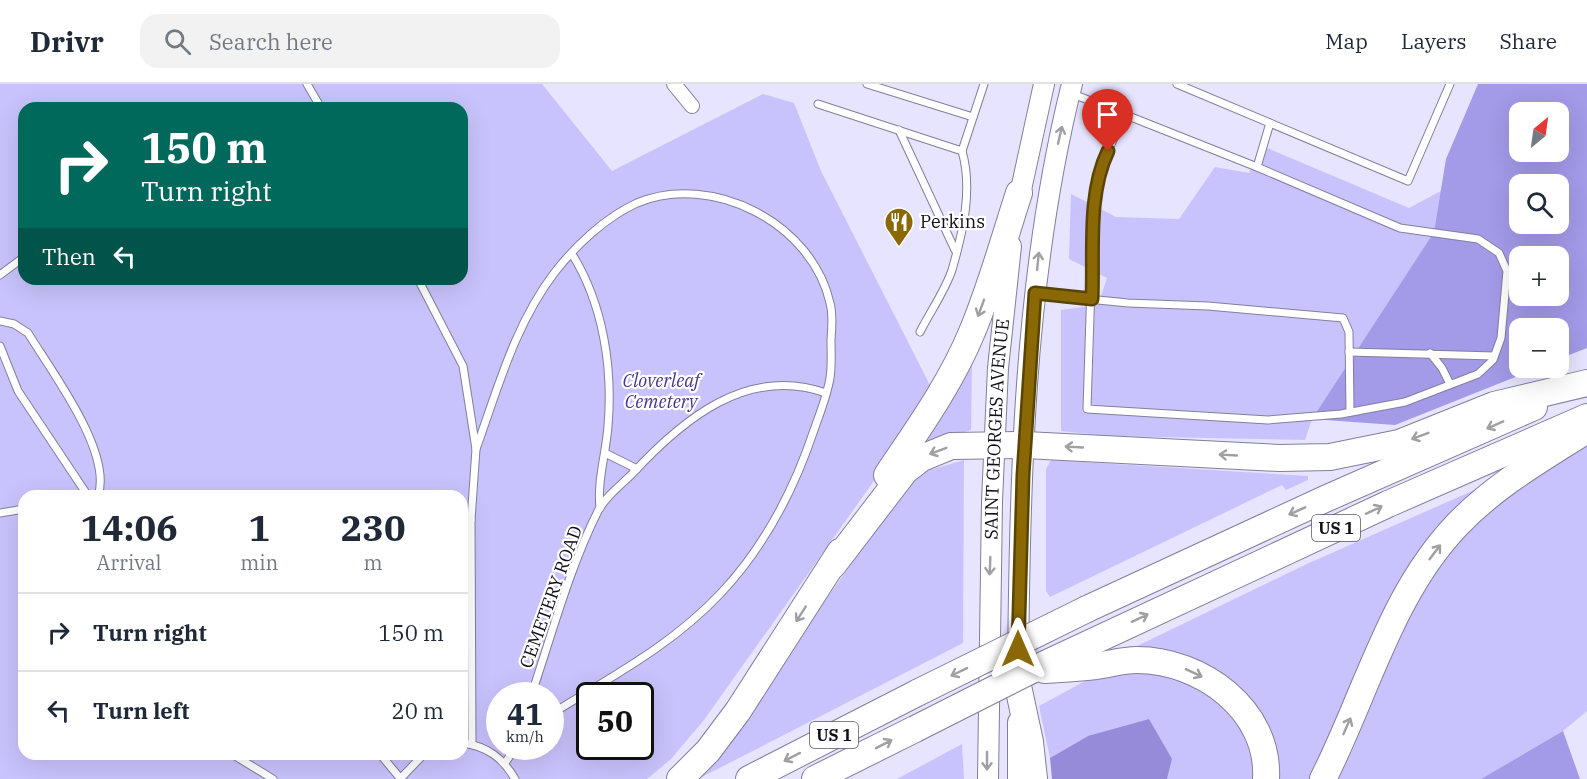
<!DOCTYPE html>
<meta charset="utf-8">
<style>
:root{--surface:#fff;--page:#f2f2f3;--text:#1f2937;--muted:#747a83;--line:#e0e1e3}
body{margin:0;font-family:"IBM Plex Serif",serif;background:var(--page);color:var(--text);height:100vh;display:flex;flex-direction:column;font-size:22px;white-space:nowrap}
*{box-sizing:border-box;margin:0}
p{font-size:20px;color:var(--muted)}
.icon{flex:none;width:33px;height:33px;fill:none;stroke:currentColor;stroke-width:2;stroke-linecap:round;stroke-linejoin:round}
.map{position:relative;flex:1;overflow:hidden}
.side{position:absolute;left:18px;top:406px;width:450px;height:270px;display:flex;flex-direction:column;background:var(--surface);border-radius:18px;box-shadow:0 6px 24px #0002}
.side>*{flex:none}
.hud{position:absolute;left:18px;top:18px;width:450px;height:183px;border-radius:18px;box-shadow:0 6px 24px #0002;background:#00695c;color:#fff;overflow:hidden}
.needle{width:39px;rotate:29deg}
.buttons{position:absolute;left:1509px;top:18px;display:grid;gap:12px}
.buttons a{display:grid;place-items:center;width:60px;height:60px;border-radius:12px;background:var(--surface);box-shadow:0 6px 24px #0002;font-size:30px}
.speed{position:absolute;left:486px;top:598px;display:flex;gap:12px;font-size:30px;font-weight:700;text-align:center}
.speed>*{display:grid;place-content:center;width:78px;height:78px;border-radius:50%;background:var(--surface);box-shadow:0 6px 24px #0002;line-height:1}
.speed small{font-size:15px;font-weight:400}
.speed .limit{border:3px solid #111;border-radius:9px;background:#fff;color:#111}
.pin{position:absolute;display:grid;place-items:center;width:51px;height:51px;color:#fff;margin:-62px -26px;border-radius:50% 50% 50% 0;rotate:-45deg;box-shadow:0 0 6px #0007}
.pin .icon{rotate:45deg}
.me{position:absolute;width:66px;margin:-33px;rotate:0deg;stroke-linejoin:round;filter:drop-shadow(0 0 4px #0008)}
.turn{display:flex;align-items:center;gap:21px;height:126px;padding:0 24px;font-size:27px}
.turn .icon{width:78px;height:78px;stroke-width:2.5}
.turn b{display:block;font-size:42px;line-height:51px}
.then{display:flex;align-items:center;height:57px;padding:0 24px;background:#0003;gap:12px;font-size:22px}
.eta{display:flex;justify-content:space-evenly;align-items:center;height:102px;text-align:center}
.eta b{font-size:36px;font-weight:700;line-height:42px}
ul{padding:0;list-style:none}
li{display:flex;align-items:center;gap:18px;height:78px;padding:0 24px;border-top:2px solid var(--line)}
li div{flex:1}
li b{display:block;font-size:22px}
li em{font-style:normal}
header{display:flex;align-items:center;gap:36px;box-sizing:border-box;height:84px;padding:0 30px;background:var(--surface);border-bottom:2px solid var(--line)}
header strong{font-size:28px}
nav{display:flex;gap:33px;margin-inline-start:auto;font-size:21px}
.search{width:420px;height:54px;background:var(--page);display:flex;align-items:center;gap:15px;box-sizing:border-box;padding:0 21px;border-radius:18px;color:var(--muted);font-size:22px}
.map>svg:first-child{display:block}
</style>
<header>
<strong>Drivr</strong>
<div class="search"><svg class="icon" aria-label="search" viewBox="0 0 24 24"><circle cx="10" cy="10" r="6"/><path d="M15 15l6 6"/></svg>Search here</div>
<nav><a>Map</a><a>Layers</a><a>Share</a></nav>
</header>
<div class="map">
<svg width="1587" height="695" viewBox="0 0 1587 695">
<rect width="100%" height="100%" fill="#e6e4fe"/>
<g fill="#c9c3fd" fill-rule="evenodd">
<path d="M0,0H542L612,87L763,10L794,19L821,87L935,311L704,636L671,675L647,695H0ZM24,24H462V195H24ZM24,412H462V670H24ZM500,612H550V663H500ZM590,612H640V663H590Z"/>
<polygon points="1260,61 1409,124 1441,107 1434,148 1312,335 1305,356 1107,352 1061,347 1061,226 1098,221 1107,194 1069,175 1071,110 1116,133 1179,135 1215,83 1249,89"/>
<polygon points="972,278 971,346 917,362"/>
<polygon points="1587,362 1587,627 1563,647 1481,695 1336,695 1421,504 1466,441 1536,387"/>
<polygon points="964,376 963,559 700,694 909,398 923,388"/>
<polygon points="1051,376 1308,392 1308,396 1286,406 1282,401 1050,513 1046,507 1046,385"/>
<polygon points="1488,400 1440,446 1311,695 1274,695 1264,644 1133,564 1309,479"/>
<polygon points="1133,585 1172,590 1217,613 1249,657 1255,695 1167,695 1172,675 1088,652 1050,674 1039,622 1098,590"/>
<polygon points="962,660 964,695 897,695"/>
</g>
<g fill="#a39ae8" fill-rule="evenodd">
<path d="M1478,0H1587V264L1559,275L1558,244H1520V284H1538L1395,341L1312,335L1434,148L1446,75ZM1520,28H1558V68H1520ZM1520,100H1558V140H1520ZM1520,172H1558V212H1520Z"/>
<polygon points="1563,647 1580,695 1481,695"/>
</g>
<polygon fill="#958bd8" points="1149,635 1172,675 1167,695 1052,695 1050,674 1088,652"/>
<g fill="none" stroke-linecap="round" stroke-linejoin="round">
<g stroke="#817f9c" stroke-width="9">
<g id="lane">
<polyline points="307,0 321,24"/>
<polyline points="867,0 973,33"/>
<polyline points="1177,0 1408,97 1450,0"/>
<polyline points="1073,10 1257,83 1270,39"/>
<polyline points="818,20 962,67 984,0"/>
<polyline points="1125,30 1101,82 1093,139 1087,325 1268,336 1341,330 1405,318 1478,290 1493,276 1501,254 1507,187 1499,169 1478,155 1400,144 1257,83"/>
<polyline points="899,46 955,166"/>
<path d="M572,170C603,220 613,283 608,342C606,370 597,396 600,424"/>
<polyline points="0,191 24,173"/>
<polyline points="418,195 463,282 476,365 471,436 472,660"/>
<polyline points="1038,210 1128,219 1208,222 1343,234 1349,248 1350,328"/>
<path d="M0,237L14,240L28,249C51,287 113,368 98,412"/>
<path d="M920,248C930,228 945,207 952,186C963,148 973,105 962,67"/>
<polyline points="0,262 18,307 88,412"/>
<polyline points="1349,268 1494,272"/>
<polyline points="1430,269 1442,284 1450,300"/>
<path d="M476,365C498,304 515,240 555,188C576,161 606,133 637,119C712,88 812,139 830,219C833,230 832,244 831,256C831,269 832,282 830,294C827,312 820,329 814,346C794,406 765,462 721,509C670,563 612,592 550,631"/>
<polyline points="605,369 637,385"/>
<polyline points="0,429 24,425"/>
<polyline points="462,432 471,436"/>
<path d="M531,612C552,550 569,485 598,427C605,413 621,401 632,390C682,336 747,281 826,309"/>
<path d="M462,659C487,662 503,674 515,695"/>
<polyline points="232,670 273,695"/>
<polyline points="380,670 400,694"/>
<polyline points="505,679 516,663"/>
<polyline points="400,695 424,670"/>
</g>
</g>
<g stroke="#817f9c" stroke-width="16">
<polyline id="street" points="674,0 692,22"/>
</g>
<g stroke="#817f9c" stroke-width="22">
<g id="secondary">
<polyline points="1017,124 1044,0"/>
<path d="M1018,605C1019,405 1023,195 1072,0"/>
<polyline points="1018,638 1018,695"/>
<path id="s1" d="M988,695L992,417L998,284L1011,162"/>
</g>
</g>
<g stroke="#817f9c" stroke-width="28">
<g id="highway">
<path d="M887,391C918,345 951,299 972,248C991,203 1004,155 1019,109"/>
<polyline points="833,481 905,387 922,374 951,362 1025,361 1279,374 1330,373 1399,359 1494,321 1587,299"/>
<polyline points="1087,525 1325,415 1534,323"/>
<path d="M1045,586C1062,585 1079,584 1096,582C1110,580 1123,576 1137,576C1201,576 1270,626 1266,695"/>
<polyline points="1030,587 1388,420 1587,333"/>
<polyline points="1018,602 1030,658 1034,695"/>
<polyline points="680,695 708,667 738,627 840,468"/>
<polyline points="749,695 919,608"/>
<polyline points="815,695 915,645"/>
<path d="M1323,695C1366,611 1390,511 1457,441C1493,403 1538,377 1582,349"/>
</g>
</g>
<use href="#lane" stroke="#fff" stroke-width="7"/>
<use href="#street" stroke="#fff" stroke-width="14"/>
<use href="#secondary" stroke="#fff" stroke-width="20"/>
<use href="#highway" stroke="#fff" stroke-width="26"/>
<g stroke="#817f9c" stroke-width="28" stroke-linecap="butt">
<g id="highway-bridge">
<polyline points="919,608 1087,525"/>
<polyline points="915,645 1030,587"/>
</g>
</g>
<use href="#highway-bridge" stroke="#fff" stroke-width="26"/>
</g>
<defs><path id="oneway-shaft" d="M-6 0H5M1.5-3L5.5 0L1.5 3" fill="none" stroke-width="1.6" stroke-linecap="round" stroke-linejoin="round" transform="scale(1.5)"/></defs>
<g stroke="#a09fa3">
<use href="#oneway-shaft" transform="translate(1060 51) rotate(-77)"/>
<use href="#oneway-shaft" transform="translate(1038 177) rotate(-84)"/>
<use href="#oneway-shaft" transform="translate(981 224) rotate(110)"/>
<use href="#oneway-shaft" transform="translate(1495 341) rotate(156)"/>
<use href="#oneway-shaft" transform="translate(1420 352) rotate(159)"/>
<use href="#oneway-shaft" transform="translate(1074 363) rotate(-177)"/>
<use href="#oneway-shaft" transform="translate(938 367) rotate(159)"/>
<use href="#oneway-shaft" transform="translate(1228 371) rotate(-177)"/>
<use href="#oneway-shaft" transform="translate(1374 426) rotate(-25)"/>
<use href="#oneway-shaft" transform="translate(1297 427) rotate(156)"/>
<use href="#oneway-shaft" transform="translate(1435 468) rotate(-53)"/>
<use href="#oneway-shaft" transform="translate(990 482) rotate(92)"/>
<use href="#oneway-shaft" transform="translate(801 530) rotate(123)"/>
<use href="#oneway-shaft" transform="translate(1140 534) rotate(-25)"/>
<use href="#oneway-shaft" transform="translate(959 588) rotate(154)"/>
<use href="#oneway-shaft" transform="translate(1194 589) rotate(25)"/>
<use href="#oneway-shaft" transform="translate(1347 642) rotate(-66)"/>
<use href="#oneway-shaft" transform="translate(884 660) rotate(-27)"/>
<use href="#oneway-shaft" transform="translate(792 673) rotate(153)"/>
<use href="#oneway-shaft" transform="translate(987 677) rotate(90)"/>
</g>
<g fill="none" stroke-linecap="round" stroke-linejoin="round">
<g stroke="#594403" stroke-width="15">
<path id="route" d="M1018,565L1023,391L1035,209L1092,215C1094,167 1087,111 1108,67"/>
</g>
<use href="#route" stroke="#896805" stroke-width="10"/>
</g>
<defs>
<g id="restaurant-pin" transform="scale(1.5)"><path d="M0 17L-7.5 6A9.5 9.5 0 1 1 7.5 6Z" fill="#896805" stroke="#fff"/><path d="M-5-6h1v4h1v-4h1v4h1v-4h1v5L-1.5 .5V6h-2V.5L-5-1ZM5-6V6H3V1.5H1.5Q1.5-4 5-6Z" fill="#fff"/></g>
</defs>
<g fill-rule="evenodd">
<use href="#restaurant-pin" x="899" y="138"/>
</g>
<g text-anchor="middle" stroke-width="4.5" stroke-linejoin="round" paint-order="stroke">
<g fill="#fff" stroke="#58585f" stroke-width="1.5">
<rect x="1312" y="431" width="48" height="26" rx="4.5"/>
<rect x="810" y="638" width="48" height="26" rx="4.5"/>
</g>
<g font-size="16" font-weight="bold" fill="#11101a">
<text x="1336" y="450">US 1</text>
<text x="834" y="657">US 1</text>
</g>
<g font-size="18" fill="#11101a" stroke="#fff" text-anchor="start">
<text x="920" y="144">Perkins</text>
</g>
<g font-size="18" font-style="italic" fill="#49358e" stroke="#fff">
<text x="661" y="303">Cloverleaf<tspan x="661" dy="21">Cemetery</tspan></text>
</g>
<g font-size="18" fill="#11101a" stroke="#fff">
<text dy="6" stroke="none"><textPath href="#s1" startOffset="350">SAINT GEORGES AVENUE</textPath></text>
<text transform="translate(551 513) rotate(-70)" y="6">CEMETERY ROAD</text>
</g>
</g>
</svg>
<div class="buttons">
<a><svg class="needle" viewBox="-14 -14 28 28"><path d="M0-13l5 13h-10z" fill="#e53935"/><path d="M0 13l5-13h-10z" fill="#747a83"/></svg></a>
<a><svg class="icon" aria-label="search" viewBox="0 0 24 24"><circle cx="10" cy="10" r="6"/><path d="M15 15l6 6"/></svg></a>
<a>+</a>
<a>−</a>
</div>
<div class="speed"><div>41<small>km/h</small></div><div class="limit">50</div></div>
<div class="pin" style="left:1108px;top:67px;background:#d93025"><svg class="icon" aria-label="arrive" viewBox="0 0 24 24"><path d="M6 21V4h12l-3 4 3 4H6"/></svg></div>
<svg class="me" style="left:1018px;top:565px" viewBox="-20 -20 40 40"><path d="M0-17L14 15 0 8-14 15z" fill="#896805" stroke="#fff" stroke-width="4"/></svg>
<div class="hud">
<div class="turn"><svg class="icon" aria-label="right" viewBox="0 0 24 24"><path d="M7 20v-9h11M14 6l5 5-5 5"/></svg><div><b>150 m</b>Turn right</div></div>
<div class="then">Then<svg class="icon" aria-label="left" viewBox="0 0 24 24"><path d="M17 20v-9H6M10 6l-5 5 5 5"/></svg></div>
</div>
<section class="side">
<div class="eta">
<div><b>14:06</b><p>Arrival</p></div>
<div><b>1</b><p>min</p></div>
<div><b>230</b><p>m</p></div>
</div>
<ul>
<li><svg class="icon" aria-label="right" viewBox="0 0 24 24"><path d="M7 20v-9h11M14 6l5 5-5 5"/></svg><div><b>Turn right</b></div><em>150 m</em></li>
<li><svg class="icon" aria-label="left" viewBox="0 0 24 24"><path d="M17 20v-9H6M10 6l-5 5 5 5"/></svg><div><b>Turn left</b></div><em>20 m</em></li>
</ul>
</section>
</div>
